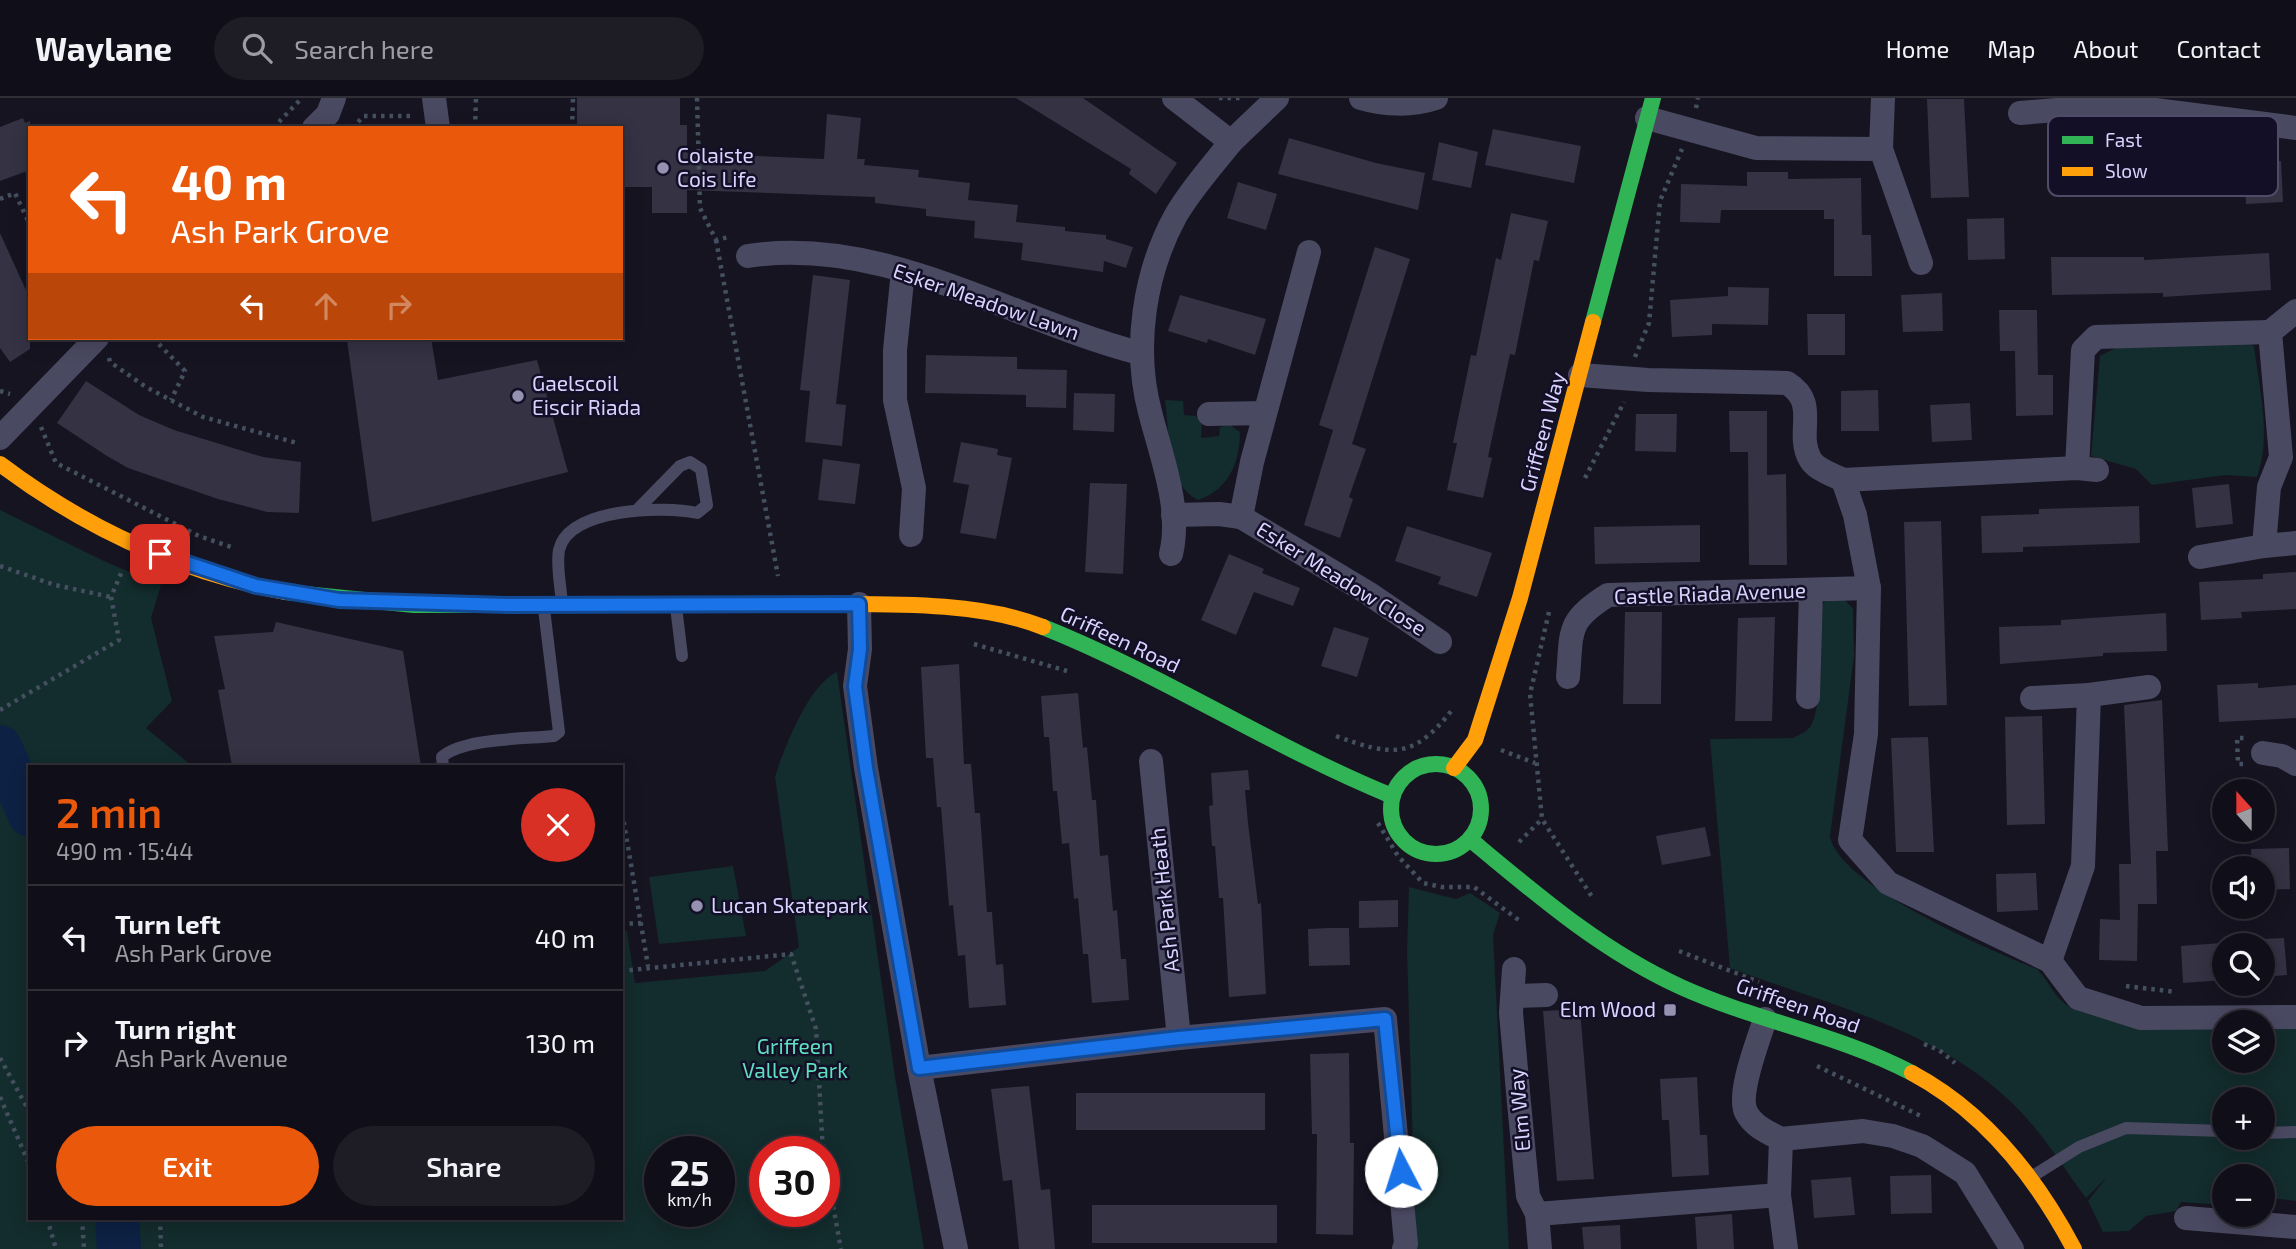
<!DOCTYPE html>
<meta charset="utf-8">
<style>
:root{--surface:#100f19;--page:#1e1d26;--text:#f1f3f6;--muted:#9c9ca2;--line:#302f38;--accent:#ea580c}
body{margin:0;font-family:"Exo 2",sans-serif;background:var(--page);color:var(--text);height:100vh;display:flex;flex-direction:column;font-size:26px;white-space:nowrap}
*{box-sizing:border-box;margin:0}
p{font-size:23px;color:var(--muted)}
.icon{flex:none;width:38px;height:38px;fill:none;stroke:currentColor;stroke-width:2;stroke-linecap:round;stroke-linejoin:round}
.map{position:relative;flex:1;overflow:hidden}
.panel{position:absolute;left:28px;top:667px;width:595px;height:455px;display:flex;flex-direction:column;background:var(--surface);border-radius:0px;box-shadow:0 4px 18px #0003,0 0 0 2px var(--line)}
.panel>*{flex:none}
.hud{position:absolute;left:28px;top:28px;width:595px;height:214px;border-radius:0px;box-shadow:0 4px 18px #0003,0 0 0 2px var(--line);background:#ea580c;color:#fff;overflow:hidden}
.needle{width:46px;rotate:339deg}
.tools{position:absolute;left:2212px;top:681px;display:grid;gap:14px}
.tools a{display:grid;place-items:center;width:63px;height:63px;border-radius:50%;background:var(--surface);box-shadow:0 4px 18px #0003,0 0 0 2px var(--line);font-size:35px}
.speed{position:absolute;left:644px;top:1038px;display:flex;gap:14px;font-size:35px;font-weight:700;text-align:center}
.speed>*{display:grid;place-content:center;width:91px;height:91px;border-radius:50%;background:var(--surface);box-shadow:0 4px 18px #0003,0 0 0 2px var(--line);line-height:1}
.speed small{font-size:18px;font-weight:400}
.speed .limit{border:10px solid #d22;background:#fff;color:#111}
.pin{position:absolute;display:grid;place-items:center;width:60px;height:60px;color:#fff;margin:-30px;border-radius:14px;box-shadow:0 4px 10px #0006}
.me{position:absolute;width:77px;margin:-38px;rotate:355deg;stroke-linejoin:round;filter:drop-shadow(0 0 5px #0008)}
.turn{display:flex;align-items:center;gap:24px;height:147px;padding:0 28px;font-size:32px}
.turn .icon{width:91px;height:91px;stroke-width:2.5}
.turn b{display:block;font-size:49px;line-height:60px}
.lanes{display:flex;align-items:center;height:66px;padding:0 28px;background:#0003;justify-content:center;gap:35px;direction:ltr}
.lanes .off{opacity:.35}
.round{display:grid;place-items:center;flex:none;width:74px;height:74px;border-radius:37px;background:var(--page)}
.head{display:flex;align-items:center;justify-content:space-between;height:119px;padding:0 28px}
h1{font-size:42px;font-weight:600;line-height:52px;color:var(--accent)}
.primary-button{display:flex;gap:14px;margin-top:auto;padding:14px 28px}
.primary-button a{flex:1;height:80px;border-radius:42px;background:var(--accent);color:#fff;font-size:28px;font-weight:600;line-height:80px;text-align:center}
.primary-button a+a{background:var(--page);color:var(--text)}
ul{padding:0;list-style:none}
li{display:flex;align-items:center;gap:21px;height:105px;padding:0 28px;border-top:2px solid var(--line)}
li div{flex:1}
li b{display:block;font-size:26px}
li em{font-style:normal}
header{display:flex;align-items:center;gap:42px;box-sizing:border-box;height:98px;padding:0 35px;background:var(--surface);border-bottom:2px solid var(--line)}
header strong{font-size:33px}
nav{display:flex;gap:38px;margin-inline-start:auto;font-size:24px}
.search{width:490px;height:63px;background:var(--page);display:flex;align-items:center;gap:18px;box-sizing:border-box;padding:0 24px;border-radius:38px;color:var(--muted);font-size:26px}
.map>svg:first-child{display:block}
</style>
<header>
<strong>Waylane</strong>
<div class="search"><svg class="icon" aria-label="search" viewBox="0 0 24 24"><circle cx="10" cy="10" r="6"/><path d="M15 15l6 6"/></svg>Search here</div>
<nav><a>Home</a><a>Map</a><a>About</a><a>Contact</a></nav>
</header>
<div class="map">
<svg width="2296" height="1151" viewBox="0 0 2296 1151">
<rect width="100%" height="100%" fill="#161421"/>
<g fill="#132c2d" fill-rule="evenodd">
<path d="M2242,241L2254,248C2259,289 2272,340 2257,379L2225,377L2152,387L2136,371L2091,358L2100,258L2116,250Z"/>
<path d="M1165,302L1183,303L1184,317L1196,318L1202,326L1201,340L1219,338L1220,329L1230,327L1240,334C1240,365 1228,392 1198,402C1165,386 1170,334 1165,302Z"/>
<path d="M0,412L108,465L161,487L151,520L172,603L146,630L192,668H30V1120H621V833H627L635,885L765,873L799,849L775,679C784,650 809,586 837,574L895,979L924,1151H0ZM660,1054H719V1113H660ZM765,1054H824V1113H765Z"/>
<path d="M1826,502H1845L1853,511L1854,558L1830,738C1838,787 1991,853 2037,871C2049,883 2053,898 2068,908C2094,925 2189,925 2224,928V962H2263V929L2296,930V1103L2263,1099V1078H2224V1107L2181,1104L2176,1113L2146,1118L2129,1133L2103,1134L2088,1103L2107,1079L2086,1100C2064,1071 2044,1037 2018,1011C1942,932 1831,908 1730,870L1710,641L1793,640C1801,636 1810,633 1813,623C1823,599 1816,542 1818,513ZM2224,1001H2263V1040H2224Z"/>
<polygon points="733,768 746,838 659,846 649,779"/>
<polygon points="1409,789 1456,801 1470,795 1500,815 1493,837 1509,1151 1416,1151 1407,853"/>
</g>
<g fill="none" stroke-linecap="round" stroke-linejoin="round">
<g stroke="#0d2144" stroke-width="44">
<polyline points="0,649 30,717"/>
<polyline points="117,1120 119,1151"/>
</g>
</g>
<g fill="#343243">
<polygon points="577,0 680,0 680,27 687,27 687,55 824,61 827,16 861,20 857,61 865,61 864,67 919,72 918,79 970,85 968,102 1018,107 1016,124 1065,129 1065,133 1106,137 1106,141 1133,149 1126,170 1104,163 1103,174 1021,162 1023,145 974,140 975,123 926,118 926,111 875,105 875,99 687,92 687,115 652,115 652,89 621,89 621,30 577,30"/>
<polygon points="1016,0 1083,0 1177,65 1156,96 1129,76 1131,71"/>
<polygon points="1927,1 1964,1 1969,99 1931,100"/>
<polygon points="23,20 25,25 30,23 30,72 0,83 0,29"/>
<polygon points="1493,31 1581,48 1574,85 1485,67"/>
<polygon points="1289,40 1376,65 1425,75 1418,112 1278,76"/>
<polygon points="1439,44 1478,54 1471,90 1432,82"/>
<polygon points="2281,63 2283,104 2246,106 2244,65"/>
<polygon points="1747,74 1788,74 1788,81 1861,80 1862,137 1871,137 1872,178 1834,178 1834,121 1824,121 1824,112 1721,112 1720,125 1680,124 1681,86 1747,88"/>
<polygon points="1238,84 1277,96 1266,132 1227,120"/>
<polygon points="1511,115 1548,123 1539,163 1534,162 1515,257 1510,256 1488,359 1492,360 1483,400 1447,392 1457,345 1453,345 1471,257 1476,258 1496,160 1501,162"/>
<polygon points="2004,120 2005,161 1968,162 1967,121"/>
<polygon points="0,135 30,201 30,251 10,264 0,250"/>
<polygon points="1375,149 1410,161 1352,346 1366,351 1349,399 1353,401 1340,440 1304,427 1333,332 1319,327"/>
<polygon points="2269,155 2271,192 2163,199 2163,195 2052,197 2051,159 2144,159 2144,162"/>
<polygon points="813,177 850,182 836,306 846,307 842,348 805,344 810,293 800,292"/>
<polygon points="1728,189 1769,190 1768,227 1712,226 1712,237 1672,239 1670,202 1728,198"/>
<polygon points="1942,195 1943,233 1903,234 1901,197"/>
<polygon points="1180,197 1266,221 1255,257 1208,241 1207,245 1168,233"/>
<polygon points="1999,212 2037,212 2038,277 2053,277 2053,317 2016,318 2015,253 2000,253"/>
<polygon points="1807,216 1845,216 1845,257 1808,257"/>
<polygon points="357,240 431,240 438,282 537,262 568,374 372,424 347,242"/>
<polygon points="926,257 1017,259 1017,271 1067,272 1066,310 1026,309 1026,297 925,295"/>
<polygon points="86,283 139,317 174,332 263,359 301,364 299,415 267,414 218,401 128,370 107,358 57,325"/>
<polygon points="1878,292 1879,333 1841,333 1841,293"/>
<polygon points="1074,295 1115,296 1114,334 1073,332"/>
<polygon points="1970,305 1972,342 1932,344 1930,307"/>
<polygon points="1729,313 1767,313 1767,377 1786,376 1787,467 1749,467 1748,354 1730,354"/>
<polygon points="1636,316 1677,316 1676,354 1635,353"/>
<polygon points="961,344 998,351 997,357 1012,360 996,441 960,435 969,387 953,384"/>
<polygon points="823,361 860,366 855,406 818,402"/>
<polygon points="1090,385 1127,386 1123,476 1085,474"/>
<polygon points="2229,386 2233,426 2196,430 2192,390"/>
<polygon points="2139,408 2140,445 2023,449 2023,454 1982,455 1981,418 2039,416 2039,411"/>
<polygon points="1941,423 1947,607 1909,608 1904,424"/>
<polygon points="1700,427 1700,464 1595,466 1594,429"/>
<polygon points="1407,428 1492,455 1477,499 1438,486 1441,479 1395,463"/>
<polygon points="1229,456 1264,471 1262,475 1300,490 1293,508 1254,494 1236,537 1201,522"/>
<polygon points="2296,474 2296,511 2241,514 2242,520 2201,522 2199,484 2263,481 2263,476"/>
<polygon points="1625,514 1662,514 1661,606 1623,606"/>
<polygon points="2166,515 2167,553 2103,555 2103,558 2000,566 1999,529 2061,527 2061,522"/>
<polygon points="1775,519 1772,623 1735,623 1738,520"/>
<polygon points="276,524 403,553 421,668 232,668 218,592 225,591 214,538 273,534"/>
<polygon points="1334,529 1369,540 1357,579 1321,568"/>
<polygon points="959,566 964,666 971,666 975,715 980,715 987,814 992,814 996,867 1003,866 1006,907 969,910 965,857 958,858 953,807 949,808 941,709 937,709 933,660 926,660 921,569"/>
<polygon points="2258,585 2258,590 2296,587 2296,620 2219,624 2217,587"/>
<polygon points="1078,595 1083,650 1087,649 1092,702 1096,702 1100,758 1108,757 1113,813 1117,812 1121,861 1126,861 1129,902 1092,905 1088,856 1083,856 1078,800 1074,801 1069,745 1062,746 1057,693 1053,693 1049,639 1044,639 1041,598"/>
<polygon points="2162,602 2168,753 2156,753 2157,806 2138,806 2137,863 2099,862 2100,821 2120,822 2119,766 2131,766 2124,607"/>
<polygon points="2042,618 2045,726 2007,727 2005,619"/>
<polygon points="1928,639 1934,754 1896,754 1891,640"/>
<polygon points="1248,672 1250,692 1245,692 1248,725 1258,806 1261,805 1266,896 1229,899 1223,800 1219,800 1215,748 1212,748 1209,708 1213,707 1211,675"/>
<polygon points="1705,729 1711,758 1662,767 1656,738"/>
<polygon points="2289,750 2290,791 2263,792 2263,770 2252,770 2251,751"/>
<polygon points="2036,775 2038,812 1997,814 1996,776"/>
<polygon points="1398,802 1398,829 1359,830 1359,803"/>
<polygon points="1328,830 1349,830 1350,867 1309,868 1308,831"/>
<polygon points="2284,840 2287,877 2263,879 2263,841"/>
<polygon points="2222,845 2224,882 2183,885 2181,848"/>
<polygon points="1580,911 1594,1081 1557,1083 1543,913"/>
<polygon points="1349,955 1350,1045 1354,1045 1353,1137 1316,1136 1317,1036 1312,1036 1310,956"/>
<polygon points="1697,979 1700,1037 1707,1037 1709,1077 1672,1079 1669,1022 1662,1022 1660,981"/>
<polygon points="1029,988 1041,1092 1050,1091 1055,1151 1019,1151 1012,1082 1003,1083 991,991"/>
<rect x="1076" y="995" width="189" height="37"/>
<polygon points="1931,1077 1932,1115 1891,1116 1890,1078"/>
<polygon points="1851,1079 1855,1117 1814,1120 1811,1082"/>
<rect x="1092" y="1107" width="185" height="38"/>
<polygon points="1732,1116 1734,1151 1697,1151 1695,1119"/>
<polygon points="1620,1127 1621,1151 1584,1151 1582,1129"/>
</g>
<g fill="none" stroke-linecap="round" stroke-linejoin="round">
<g stroke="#44505f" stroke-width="4.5" stroke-dasharray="3.5 5" stroke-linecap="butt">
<polyline points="697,0 700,110 716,142 729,139"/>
<polyline points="1219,0 1240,0"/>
<polyline points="1696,10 1698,0"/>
<polyline points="273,30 302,0"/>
<polyline points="352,30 364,18 414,18"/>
<polyline points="475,30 476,0"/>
<polyline points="572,30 573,0"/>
<polyline points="0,101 15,95 30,127"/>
<polyline points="716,142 778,478"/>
<polyline points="153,240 185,273 171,302"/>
<polyline points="1635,259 1649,225 1660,103 1682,51"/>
<polyline points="109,260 110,264 146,289 203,319 297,345"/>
<polyline points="0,293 10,296"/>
<polyline points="41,329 56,365 199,438 231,449"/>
<polyline points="1585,380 1624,304"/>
<polyline points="0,468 55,487 111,499"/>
<polyline points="1549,514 1530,596 1542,721 1594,802"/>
<polyline points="974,546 1067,573"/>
<polyline points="0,612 119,542 111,499 122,473"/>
<path d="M1336,638C1391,658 1413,662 1452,612"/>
<polyline points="1501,652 1535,665"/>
<polyline points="2243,666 2238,666 2237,640 2246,640"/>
<polyline points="621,707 648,868"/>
<polyline points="1378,725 1398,758 1423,785 1442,789 1474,789 1520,823"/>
<polyline points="1519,744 1542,721"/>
<polyline points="621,826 641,825"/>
<polyline points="1679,853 1759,884"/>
<polyline points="621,873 791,856 816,931 823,1054"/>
<polyline points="2126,888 2176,894"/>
<polyline points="1924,946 1939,952 1955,965"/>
<polyline points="0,960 30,1015"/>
<polyline points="1817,968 1923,1019"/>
<polyline points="0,999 30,1068"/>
<polyline points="824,1058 841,1151"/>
<polyline points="47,1120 56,1151"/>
<polyline points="82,1120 84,1151"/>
<polyline points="160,1120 161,1151"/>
</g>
<g stroke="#4a4962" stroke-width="12">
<path d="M562,506C561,490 556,467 559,452C569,409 665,408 697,415L707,407L701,371L690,364L680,368L639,410"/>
<polyline points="676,509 682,558"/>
<path d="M443,668L442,659C463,640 526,641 554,638L559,634L544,511"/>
<polyline points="2263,1035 2296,1034"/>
<polyline points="2033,1078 2079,1049 2126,1030 2224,1033"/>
</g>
<g stroke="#4a4962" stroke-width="24">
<polyline points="434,0 438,30"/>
<path d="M1361,0C1384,7 1413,8 1436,0"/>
<polyline points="2020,15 2117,7 2296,30"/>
<polyline points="1647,20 1756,50 1881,51 1921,165"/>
<polyline points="314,30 328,16 334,0"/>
<polyline points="1231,44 1277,0"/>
<polyline points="1881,51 1883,0"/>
<path d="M748,158C884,137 1011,222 1139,255"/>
<polyline points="903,173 895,252 895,302 914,390 911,437"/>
<polyline points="2296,213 2270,234 2281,359 2269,389 2264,448 2296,445"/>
<path d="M1580,277L1648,282L1787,285C1820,305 1795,334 1810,361C1816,372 1832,376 1843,382L2077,370L2097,372"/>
<polyline points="1209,316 1265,315"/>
<polyline points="0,340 97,240"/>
<polyline points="2077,370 2083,252 2096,239 2270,234"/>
<polyline points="1843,382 1855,417 1869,490 1866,636 1850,742 1888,785 2050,863 2078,900 2141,920 2296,919"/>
<polyline points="1173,417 1219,416 1241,419 1368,495 1440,544"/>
<polyline points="1241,419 1252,364 1309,154"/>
<path d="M1171,456C1182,410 1161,358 1150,314C1133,250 1144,175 1176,117C1191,91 1213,67 1231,44L1174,0"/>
<polyline points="2200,459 2264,448"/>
<polyline points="859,506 860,551 855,588 866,670 919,970 956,1151"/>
<path d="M1568,579C1572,533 1566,523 1608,497L1869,490"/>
<polyline points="2089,597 2149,589"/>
<polyline points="1808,599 1811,493"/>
<polyline points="2032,600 2089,597 2083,768 2050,863"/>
<polyline points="2263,655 2282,658 2296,666"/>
<polyline points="1151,663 1179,940"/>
<polyline points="1514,871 1511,915 1519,1005 1528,1098 1537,1116 1540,1151"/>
<polyline points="1514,898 1546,897"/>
<path d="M1765,921C1759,941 1737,995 1746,1014C1753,1028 1767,1034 1781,1041"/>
<polyline points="919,970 1179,940 1385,921 1406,1146 1404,1151"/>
<polyline points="1781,1041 1863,1033 1893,1038 1922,1048 1965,1075 2012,1151"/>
<polyline points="1781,1041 1779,1097 1786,1151"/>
<polyline points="1537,1116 1779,1097"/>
<polyline points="2186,1120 2296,1129"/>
</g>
<g stroke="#30b455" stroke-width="16">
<polyline points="1593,224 1653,0"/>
<polyline points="285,494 414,507 835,506"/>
<path d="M1043,529C1163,577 1272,649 1392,698"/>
<circle cx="1436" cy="711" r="45"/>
<path d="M1471,742C1537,797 1602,853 1681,889C1756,923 1838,936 1912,975"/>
</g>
<g stroke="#ff9f0a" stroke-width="16">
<path d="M0,366C85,430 180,474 285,494"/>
<path d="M835,506C899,506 983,505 1043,529"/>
<polyline points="1454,670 1475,642 1520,500 1593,224"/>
<path d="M1912,975C1985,1014 2036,1079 2074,1151"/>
</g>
</g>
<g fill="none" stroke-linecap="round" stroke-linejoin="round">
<g stroke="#114b97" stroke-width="18">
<polyline id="route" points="160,456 256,488 339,502 507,507 859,506 860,551 855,588 866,670 919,970 1179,940 1385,921 1401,1073"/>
</g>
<use href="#route" stroke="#1a73e8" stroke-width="12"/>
</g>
<g fill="#9591b1" stroke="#130f26" stroke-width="2.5">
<circle cx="663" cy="70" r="7"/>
<circle cx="518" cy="298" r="7"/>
<circle cx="697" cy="808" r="7"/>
<rect x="1663" y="905" width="14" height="14" rx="3.5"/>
</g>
<g text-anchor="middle" stroke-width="5" stroke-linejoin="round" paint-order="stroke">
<g font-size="21" fill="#d9d4ff" stroke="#130f26" text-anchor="start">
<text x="677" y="65">Colaiste<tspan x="677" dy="24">Cois Life</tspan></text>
<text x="532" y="293">Gaelscoil<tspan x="532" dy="24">Eiscir Riada</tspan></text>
<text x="711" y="815">Lucan Skatepark</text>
<text x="1656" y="919" text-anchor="end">Elm Wood</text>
</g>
<g font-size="21" fill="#d9d4ff" stroke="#130f26">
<text transform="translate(986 204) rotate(19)" y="7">Esker Meadow Lawn</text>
<text transform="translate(1543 334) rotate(-75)" y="7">Griffeen Way</text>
<text transform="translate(1341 481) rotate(32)" y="7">Esker Meadow Close</text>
<text transform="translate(1710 496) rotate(-2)" y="7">Castle Riada Avenue</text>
<text transform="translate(1120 542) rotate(25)" y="7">Griffeen Road</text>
<text transform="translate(1165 802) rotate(-96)" y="7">Ash Park Heath</text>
<text transform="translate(1798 908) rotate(19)" y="7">Griffeen Road</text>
<text transform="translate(1520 1012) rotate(-95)" y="7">Elm Way</text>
</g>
<g font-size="21" fill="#5fe0c0" stroke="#130f26">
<text x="795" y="956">Griffeen<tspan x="795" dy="24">Valley Park</tspan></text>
</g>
</g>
<rect x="2048" y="18" width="230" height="80" rx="10" fill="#130f26" stroke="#4e4a67" stroke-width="2"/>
<rect x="2062" y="38" width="31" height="8" fill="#30b455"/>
<rect x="2062" y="69" width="31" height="9" fill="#ff9f0a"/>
<g font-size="19" fill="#d9d4ff">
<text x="2105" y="49">Fast</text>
<text x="2105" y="80">Slow</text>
</g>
</svg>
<div class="tools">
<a><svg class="needle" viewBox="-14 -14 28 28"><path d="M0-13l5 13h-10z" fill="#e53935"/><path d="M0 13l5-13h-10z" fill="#9c9ca2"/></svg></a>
<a><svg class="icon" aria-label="sound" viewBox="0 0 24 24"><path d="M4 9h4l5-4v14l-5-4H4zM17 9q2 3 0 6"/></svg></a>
<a><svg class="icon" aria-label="search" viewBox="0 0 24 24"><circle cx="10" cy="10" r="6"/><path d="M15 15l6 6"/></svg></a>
<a><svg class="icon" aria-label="layers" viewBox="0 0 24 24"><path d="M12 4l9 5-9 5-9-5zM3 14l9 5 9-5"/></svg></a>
<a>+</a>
<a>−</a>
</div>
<div class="speed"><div>25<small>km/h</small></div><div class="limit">30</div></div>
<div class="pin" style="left:160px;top:456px;background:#d93025"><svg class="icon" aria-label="arrive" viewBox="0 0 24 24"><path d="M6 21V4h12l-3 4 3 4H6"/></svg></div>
<svg class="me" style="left:1401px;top:1073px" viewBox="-20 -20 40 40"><circle r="19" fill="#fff"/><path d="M0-13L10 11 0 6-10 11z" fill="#1a73e8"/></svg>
<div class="hud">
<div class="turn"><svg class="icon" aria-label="left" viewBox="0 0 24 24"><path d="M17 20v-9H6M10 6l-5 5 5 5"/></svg><div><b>40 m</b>Ash Park Grove</div></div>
<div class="lanes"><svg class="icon" aria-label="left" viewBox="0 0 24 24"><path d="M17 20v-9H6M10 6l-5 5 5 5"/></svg><svg class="icon off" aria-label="ahead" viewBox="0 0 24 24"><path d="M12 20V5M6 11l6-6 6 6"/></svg><svg class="icon off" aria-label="right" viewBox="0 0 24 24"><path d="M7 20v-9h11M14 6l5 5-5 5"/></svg></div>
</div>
<section class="panel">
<div class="head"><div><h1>2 min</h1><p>490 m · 15:44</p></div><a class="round" style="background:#d93025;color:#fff"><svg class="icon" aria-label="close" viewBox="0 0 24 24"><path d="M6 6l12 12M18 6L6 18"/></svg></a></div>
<ul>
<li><svg class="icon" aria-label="left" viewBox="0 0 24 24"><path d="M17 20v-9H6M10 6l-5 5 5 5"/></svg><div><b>Turn left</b><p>Ash Park Grove</p></div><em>40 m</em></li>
<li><svg class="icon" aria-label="right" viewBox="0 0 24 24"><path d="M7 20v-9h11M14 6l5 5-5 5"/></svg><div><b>Turn right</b><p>Ash Park Avenue</p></div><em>130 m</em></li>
</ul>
<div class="primary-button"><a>Exit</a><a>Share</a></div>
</section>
</div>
